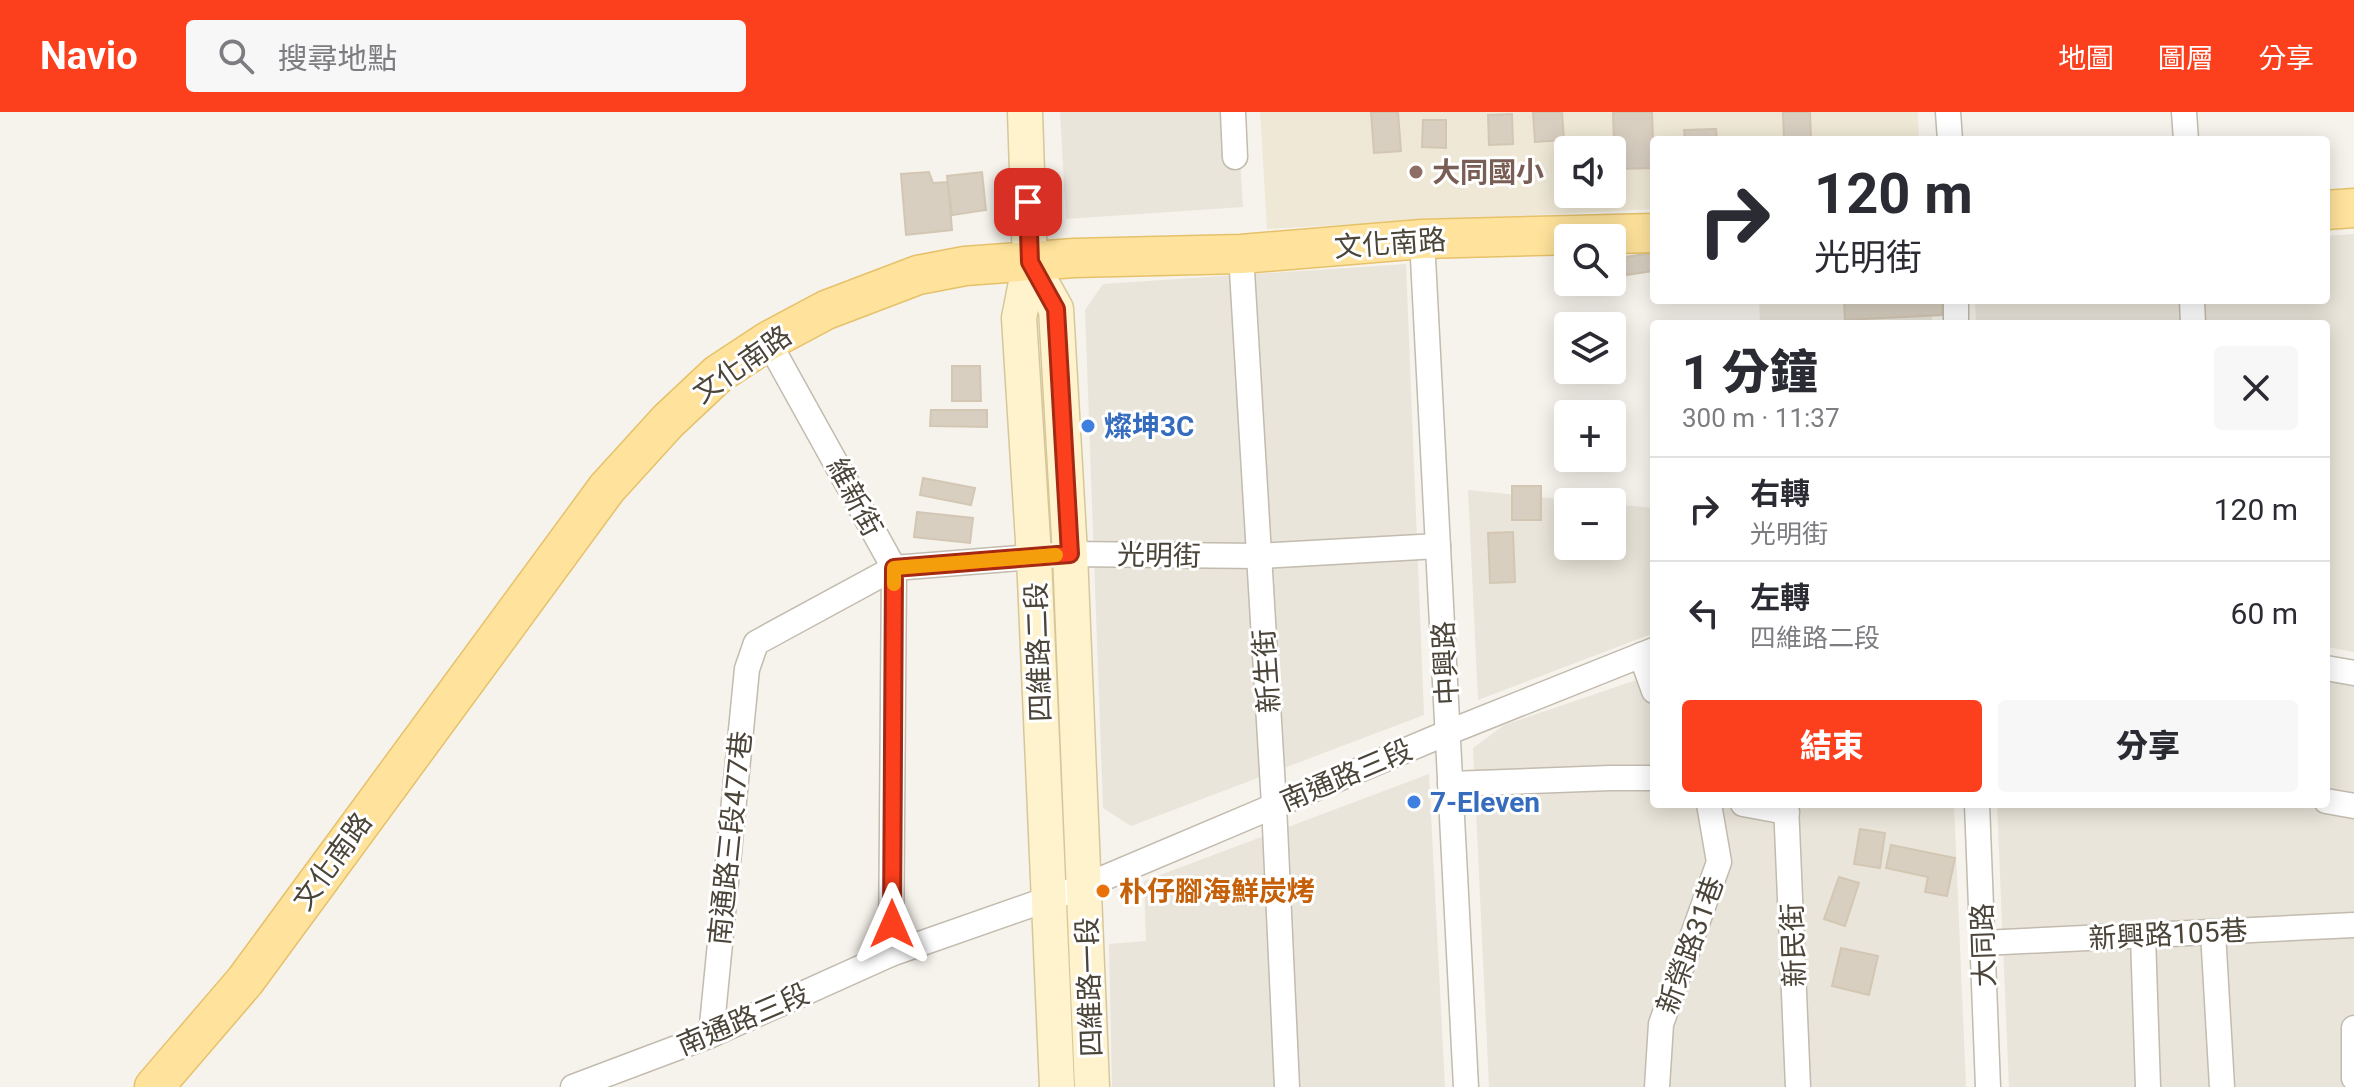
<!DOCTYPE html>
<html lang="zh-TW">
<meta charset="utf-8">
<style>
:root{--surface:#fff;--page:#f7f7f7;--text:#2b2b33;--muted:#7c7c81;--line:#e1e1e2;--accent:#fc3f1d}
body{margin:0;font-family:Roboto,"Noto Sans TC",sans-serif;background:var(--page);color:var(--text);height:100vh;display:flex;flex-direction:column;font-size:30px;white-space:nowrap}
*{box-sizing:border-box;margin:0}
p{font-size:26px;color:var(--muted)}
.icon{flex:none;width:44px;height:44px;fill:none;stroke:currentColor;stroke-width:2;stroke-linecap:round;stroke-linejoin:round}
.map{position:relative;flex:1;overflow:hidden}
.drawer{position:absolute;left:1650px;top:208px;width:680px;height:488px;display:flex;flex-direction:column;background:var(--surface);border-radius:8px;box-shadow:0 4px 20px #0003}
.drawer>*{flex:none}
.guide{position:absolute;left:1650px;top:24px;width:680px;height:168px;border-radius:8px;box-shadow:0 4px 20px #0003;background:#fff;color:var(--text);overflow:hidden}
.controls{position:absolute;left:1554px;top:24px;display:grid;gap:16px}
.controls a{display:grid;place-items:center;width:72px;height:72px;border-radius:8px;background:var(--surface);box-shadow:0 4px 20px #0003;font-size:40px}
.pin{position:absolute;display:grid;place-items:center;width:68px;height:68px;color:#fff;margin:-34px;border-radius:16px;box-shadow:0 4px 12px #0006}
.me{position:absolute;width:88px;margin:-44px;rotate:0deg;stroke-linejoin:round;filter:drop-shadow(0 0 6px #0008)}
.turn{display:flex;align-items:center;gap:28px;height:168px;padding:0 32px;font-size:36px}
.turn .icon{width:104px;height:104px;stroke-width:2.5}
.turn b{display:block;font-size:56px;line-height:68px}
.round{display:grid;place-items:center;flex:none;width:84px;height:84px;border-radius:8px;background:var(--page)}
.headline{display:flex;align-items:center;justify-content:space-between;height:136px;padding:0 32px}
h1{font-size:48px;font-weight:800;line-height:60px}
.action{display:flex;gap:16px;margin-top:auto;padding:16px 32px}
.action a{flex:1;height:92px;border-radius:8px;background:var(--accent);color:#fff;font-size:32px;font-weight:800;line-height:92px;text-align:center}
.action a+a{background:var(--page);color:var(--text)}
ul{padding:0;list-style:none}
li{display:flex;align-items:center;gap:24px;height:104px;padding:0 32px;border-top:2px solid var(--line)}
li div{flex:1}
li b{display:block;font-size:30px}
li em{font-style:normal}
header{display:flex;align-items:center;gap:48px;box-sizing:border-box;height:112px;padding:0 40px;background:var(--accent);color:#fff}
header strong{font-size:38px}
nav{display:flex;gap:44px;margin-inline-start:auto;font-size:28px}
.search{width:560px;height:72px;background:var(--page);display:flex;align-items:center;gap:20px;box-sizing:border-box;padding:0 28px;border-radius:8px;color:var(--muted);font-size:30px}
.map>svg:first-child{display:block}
</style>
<header>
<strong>Navio</strong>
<div class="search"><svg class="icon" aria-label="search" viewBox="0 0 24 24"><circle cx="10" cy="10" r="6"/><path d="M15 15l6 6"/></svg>搜尋地點</div>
<nav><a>地圖</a><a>圖層</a><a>分享</a></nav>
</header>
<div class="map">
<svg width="2354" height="975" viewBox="0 0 2354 975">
<rect width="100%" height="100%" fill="#f6f3ec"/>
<g fill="#eae5da">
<polygon points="1060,0 1237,0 1243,95 1066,107"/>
<polygon points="2354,122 2354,540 2326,535 2326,212 1976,212 1975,188 2326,188 2326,124"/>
<polygon points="1406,152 1424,603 1131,714 1103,696 1085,198 1103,172"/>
<polygon points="1759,188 1931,188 1932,212 1760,212"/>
<polygon points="1468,378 1589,390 1568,390 1568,434 1612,434 1612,392 1654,396 1654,521 1478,588"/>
<polygon points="1654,562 1654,692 1954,692 1966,975 1489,975 1473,636 1504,613"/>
<polygon points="2326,562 2354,566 2354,975 2009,975 1997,692 2326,692"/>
<polygon points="1429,662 1445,975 1112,975 1109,832 1146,829 1144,769"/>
</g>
<path fill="#efe8d6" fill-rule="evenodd" d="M1260,0H1918L1919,28H1654V97L1267,117ZM1568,38H1612V82H1568Z"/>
<g fill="#d8cfc1" stroke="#d3c7b4" stroke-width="2">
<polygon points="1371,0 1398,0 1401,39 1374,41"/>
<polygon points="1533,0 1562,0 1564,28 1535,30"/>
<polygon points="1613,0 1652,0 1654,56 1615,57"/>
<polygon points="1783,0 1810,0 1811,28 1784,28"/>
<polygon points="1512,2 1513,32 1489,33 1488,3"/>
<polygon points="1423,8 1446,8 1446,36 1422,35"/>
<polygon points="1716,17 1717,28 1685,28 1684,18"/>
<polygon points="929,60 933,71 948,70 952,118 906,123 901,62"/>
<polygon points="982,60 986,98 952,103 947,64"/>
<polygon points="1654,141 1654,159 1626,163 1624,145"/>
<polygon points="1844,188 1942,188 1942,203 1845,208"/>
<polygon points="952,254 980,254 981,289 952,289"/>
<polygon points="931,298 987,298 987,315 930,314"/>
<polygon points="923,366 975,376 971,393 920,383"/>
<rect x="1512" y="374" width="29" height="34"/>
<polygon points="917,400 973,406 970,431 914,425"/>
<polygon points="1513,420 1515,470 1490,471 1488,421"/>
<polygon points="1860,717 1885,721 1880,756 1854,752"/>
<polygon points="1891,733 1955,746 1947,784 1925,780 1928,765 1886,756"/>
<polygon points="1839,765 1859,771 1845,814 1824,807"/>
<polygon points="1841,836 1878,844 1869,883 1832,874"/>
</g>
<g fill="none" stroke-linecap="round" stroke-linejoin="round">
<g stroke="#c2bbae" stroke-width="27">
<g id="street">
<polyline points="1233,0 1235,45"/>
<polyline points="1948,0 1950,28"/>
<polyline points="2184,0 2186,28"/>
<polyline points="1422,127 1466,975"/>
<polyline points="1241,142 1274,693 1287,975"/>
<polyline points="1956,188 1956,212"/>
<polyline points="2192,188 2193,212"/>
<polyline points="768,229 894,456 891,842"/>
<polyline points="1641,543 1654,579"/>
<polyline points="2326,556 2354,561"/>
<polyline points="1450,672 1610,666 1654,666"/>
<polyline points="2326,689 2354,694"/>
<polyline points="1743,692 1787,700"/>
<polyline points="1786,692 1798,975"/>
<polyline points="1977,692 1988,975"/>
<polyline points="2213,820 2222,975"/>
<polyline points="2143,824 2148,975"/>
<polyline points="1983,831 2354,813"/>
<polyline points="2354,916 2354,966"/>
<polyline points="711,923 747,557 756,531 894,456 1070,442 1259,444 1438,434"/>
<polyline points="573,975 711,923 891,842 1085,774 1449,620 1654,538"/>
<polyline points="1657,975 1661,912 1719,750 1709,692"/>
</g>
</g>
<g stroke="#d6c79b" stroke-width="37">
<g id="secondary">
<polyline points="1025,0 1030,150 1019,206 1034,445 1057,975"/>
<polyline points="1030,150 1056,197 1070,442 1092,975"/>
</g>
</g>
<g stroke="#e6c16a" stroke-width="41">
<g id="primary">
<polyline points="2326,98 2354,96"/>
<polyline points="154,975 245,869 607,376 668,309 718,262 768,229 826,198 918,163 965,154 1074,146 1241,142 1422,127 1654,121"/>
</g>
</g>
<use href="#street" stroke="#fff" stroke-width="24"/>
<use href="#secondary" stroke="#fff3cd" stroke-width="34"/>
<use href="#primary" stroke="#ffe39c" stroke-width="38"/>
</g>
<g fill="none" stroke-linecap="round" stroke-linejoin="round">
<g stroke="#a42913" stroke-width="20">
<polyline id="route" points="892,812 894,456 1070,442 1056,197 1030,150 1028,90"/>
</g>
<use href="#route" stroke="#fc3f1d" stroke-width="14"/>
<polyline stroke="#f59e0b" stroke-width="14" points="894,472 894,456 1056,443"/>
</g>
<circle fill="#8d6e63" stroke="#fff" stroke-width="3" cx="1416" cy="60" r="8"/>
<g fill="#3f7fe0" stroke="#fff" stroke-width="3">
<circle cx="1088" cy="314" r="8"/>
<circle cx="1414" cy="690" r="8"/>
</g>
<circle fill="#e8710a" stroke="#fff" stroke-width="3" cx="1103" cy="779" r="8"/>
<g text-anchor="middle" stroke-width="6" stroke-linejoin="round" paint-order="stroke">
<g font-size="28" font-weight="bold" fill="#785e54" stroke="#fff" text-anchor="start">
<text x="1432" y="70">大同國小</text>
</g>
<g font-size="28" fill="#4b4439" stroke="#fff">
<text transform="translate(1390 131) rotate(-4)" y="10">文化南路</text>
<text transform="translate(742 252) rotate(-35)" y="10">文化南路</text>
<text transform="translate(855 385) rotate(62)" y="10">維新街</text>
<text transform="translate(1159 443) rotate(1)" y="10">光明街</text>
<text transform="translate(1038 540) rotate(-92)" y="10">四維路二段</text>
<text transform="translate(1445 551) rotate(-93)" y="10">中興路</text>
<text transform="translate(1266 559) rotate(-94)" y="10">新生街</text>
<text transform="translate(1346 663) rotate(-23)" y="10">南通路三段</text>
<text transform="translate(730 726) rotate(-84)" y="10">南通路三段477巷</text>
<text transform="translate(332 749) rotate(-54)" y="10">文化南路</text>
<text transform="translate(2168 822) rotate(-3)" y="10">新興路105巷</text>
<text transform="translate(1690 833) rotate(-70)" y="10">新榮路31巷</text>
<text transform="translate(1793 833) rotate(-92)" y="10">新民街</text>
<text transform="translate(1983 833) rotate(-92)" y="10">大同路</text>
<text transform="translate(1089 875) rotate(-92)" y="10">四維路一段</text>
<text transform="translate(743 907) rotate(-23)" y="10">南通路三段</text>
</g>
<g font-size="28" font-weight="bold" fill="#366cbe" stroke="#fff" text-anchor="start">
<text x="1104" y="324">燦坤3C</text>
<text x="1430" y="700">7-Eleven</text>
</g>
<g font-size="28" font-weight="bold" fill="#c56008" stroke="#fff" text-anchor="start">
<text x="1119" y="789">朴仔腳海鮮炭烤</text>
</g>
</g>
</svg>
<div class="controls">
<a><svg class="icon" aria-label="sound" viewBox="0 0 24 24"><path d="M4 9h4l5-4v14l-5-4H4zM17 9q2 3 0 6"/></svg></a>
<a><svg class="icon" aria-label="search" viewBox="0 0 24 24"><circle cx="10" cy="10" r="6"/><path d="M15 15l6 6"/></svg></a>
<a><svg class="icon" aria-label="layers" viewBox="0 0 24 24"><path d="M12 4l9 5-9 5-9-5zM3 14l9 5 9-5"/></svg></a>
<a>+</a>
<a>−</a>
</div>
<div class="pin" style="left:1028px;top:90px;background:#d93025"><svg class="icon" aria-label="arrive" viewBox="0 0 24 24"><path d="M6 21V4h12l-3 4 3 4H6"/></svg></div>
<svg class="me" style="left:892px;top:812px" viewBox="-20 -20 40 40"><path d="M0-17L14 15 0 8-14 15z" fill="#fc3f1d" stroke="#fff" stroke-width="4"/></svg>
<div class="guide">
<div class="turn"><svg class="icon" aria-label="right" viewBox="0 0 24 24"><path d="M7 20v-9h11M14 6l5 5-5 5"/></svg><div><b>120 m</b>光明街</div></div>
</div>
<section class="drawer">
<div class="headline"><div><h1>1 分鐘</h1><p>300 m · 11:37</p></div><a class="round"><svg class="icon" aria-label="close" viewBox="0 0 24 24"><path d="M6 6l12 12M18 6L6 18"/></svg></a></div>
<ul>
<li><svg class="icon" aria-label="right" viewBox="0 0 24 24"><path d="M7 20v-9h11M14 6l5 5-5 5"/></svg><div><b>右轉</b><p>光明街</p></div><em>120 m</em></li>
<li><svg class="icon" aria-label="left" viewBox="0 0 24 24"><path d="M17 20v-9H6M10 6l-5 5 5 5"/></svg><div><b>左轉</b><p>四維路二段</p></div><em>60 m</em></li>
</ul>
<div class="action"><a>結束</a><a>分享</a></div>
</section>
</div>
